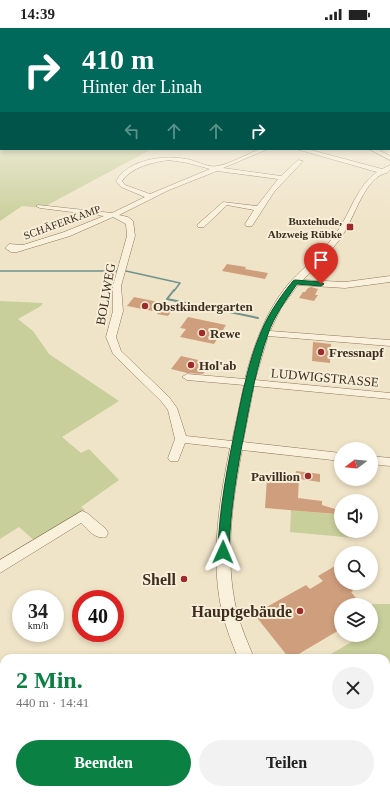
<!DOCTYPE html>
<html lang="de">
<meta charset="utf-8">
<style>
:root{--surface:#fff;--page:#f2f2f2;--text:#222;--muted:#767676;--accent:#0b8043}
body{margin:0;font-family:"Times New Roman",serif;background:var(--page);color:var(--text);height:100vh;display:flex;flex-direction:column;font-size:15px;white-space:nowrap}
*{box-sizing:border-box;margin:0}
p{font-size:13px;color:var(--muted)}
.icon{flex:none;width:22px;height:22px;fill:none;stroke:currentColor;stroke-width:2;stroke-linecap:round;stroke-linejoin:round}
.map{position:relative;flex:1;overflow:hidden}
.side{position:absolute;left:0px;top:626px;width:390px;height:140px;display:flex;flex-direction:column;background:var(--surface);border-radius:12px 12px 0 0;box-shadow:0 2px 6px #0003}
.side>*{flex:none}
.top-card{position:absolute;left:0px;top:0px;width:390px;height:122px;box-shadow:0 2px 6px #0003;background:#00695c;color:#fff;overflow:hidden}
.needle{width:26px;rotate:254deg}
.controls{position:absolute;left:334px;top:414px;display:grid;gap:8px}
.controls a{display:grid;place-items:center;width:44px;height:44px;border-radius:50%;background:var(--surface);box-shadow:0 2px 6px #0003;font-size:20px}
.speed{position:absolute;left:12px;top:562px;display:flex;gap:8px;font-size:20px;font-weight:700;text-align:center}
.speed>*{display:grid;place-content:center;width:52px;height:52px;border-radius:50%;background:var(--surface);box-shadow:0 2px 6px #0003;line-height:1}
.speed small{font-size:10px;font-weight:400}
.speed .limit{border:6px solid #d22;background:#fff;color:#111}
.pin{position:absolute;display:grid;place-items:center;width:34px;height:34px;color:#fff;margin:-41px -17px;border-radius:50% 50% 50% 0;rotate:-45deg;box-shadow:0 0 4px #0007}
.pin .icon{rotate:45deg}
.me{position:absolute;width:44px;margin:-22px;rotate:1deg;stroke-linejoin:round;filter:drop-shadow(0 0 3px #0008)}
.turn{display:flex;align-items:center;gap:14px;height:84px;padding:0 16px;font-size:18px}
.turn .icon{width:52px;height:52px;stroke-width:2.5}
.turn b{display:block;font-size:28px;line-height:34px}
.lanes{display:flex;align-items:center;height:38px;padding:0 16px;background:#0003;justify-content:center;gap:20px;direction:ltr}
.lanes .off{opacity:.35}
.round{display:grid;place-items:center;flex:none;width:42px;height:42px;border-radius:21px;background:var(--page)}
.summary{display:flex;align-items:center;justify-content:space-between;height:68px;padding:0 16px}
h1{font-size:24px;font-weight:700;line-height:30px;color:var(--accent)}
.button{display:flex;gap:8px;margin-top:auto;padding:8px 16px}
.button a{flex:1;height:46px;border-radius:24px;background:var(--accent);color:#fff;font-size:16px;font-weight:700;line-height:46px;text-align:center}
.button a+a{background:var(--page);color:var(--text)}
.status{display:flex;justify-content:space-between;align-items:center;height:28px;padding:0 20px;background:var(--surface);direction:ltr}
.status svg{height:11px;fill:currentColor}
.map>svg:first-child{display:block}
</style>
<div class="status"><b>14:39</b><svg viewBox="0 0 49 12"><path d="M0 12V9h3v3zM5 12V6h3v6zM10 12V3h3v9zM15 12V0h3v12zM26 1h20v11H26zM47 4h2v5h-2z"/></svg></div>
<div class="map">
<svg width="390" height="766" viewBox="0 0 390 766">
<rect width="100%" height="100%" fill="#f0e4c8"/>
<g fill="#c9cf9b">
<polygon points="0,105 1,121 152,121 42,180 22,178 0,193"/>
<polygon points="0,273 43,275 41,278 18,291 33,303 49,326 119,373 62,409 81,425 89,421 119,452 81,479 85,482 35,513 19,499 0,511"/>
<polygon points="291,482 341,487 341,503 355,503 355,510 290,504"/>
<polygon points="372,576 390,576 390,647 386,649 386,630 335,630 331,626 363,607 371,607 371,602 373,601"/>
</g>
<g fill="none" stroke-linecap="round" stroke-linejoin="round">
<g stroke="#6f938a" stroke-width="1.5">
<polyline points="0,243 117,243"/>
<polyline points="126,243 180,255 174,263"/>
</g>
<polyline stroke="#6f938a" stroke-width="2" points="174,262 167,271 258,290"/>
</g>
<g fill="#cf9f7d">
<polygon points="227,236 246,239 245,241 268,245 265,251 222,243"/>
<polygon points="311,259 318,261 315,267 318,267 314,273 299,270 303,264 305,264 308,260"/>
<polygon points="134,269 163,275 160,279 173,281 168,288 157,286 158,284 127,278"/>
<polygon points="188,289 226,297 214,316 180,309 186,301 180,300"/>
<polygon points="313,314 331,316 330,335 312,333"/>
<polygon points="181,328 211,335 203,346 187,345 171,341"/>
<polygon points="296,443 320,446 320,454 299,451 298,470 322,473 322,477 335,481 335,486 265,480 267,450 288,452 288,448 295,449"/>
<polygon points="335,538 341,544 341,555 346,555 353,563 351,564 356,570 354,571 359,577 341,577 341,601 292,630 289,630 254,586 306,557 310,561 323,553 318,548"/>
</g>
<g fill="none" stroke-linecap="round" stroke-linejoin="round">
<g stroke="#8d765c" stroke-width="1">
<g id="minor">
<polygon points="389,96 390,97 390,101 389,100"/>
<path d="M260,121H268L223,140L281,148L298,132L303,133L274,164L252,198H246L245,196L254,182L227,177L204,199H198L197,197L223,174L257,178L278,151L217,143L169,162L119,187L128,189L133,193L135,208L121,258L123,283L116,309L121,323L169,369L177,380L186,408L232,413L244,357L187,352L182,349L187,346L245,351C254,316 267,280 291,253C306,237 324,223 337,204C351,184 356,159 377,144L296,121H307L382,141L390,137V142L387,145C365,148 354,191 342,208C331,224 316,238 303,252L345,254L390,248V254L345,260L298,257L281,280L270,303L390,312V318L268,308L255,352L390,365V371L254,358L243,414L341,425V433L242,422C232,475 224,531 237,584C241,600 248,615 254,630H238C232,615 226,600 222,584C210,530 219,474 230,420L185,415L178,433H170L168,430L175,411L168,382L161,373L113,326L106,309L113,283V258L127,208L126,196L113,189L70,208L17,224H11L5,220L9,216L23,217L64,204L104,188L40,180L36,178L38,177L112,185L145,169L121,159L116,153C129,130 168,126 191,132C198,134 210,140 217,138C230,136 247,126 260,121ZM169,132L188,135L210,141L150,166L125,157L122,153C131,139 154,134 169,132Z"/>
<polygon points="369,121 377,121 390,128 390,132"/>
<polygon points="371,428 390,430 390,438 371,436"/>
<path d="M82,483L87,485L106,501L108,505L106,509C95,512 88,501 81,495L0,545V532Z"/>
<polygon points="0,660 4,661 4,677 0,676"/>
<polygon points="188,762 213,762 214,766 190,766"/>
<polygon points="321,762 341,762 342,766 323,766"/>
</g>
</g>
<use href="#minor" fill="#faf1dc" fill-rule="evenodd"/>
</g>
<linearGradient id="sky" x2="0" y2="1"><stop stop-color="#8fbad6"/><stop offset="0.44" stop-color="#f8f3e6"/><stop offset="1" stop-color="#f8f3e6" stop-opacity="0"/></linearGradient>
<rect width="390" height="192" fill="url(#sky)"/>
<path fill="#0b8043" stroke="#07532c" d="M295,252L321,254L324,256L321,258L297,256C286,272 274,288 268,306C257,337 251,369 245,401C237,442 230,483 229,524L227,527L223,529L219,527L218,524C219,480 228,436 237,392C243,363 249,332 261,304C269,285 280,269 293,253Z"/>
<g fill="#9e2a2b" stroke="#f7eed8" stroke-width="1.5">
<rect x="346" y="195" width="8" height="8" rx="2"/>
<circle cx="145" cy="278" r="4"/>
<circle cx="202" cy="305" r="4"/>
<circle cx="321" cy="324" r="4"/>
<circle cx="191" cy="337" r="4"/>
<circle cx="308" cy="448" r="4"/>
<circle cx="184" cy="551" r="4"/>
<circle cx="300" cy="583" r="4"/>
</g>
<g text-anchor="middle" stroke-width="4" stroke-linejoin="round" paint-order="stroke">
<g font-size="11" font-weight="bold" fill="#3d2e20" stroke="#f7eed8" text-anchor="end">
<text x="342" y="197">Buxtehude,<tspan x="342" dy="13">Abzweig Rübke</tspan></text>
</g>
<g font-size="11" fill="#3d2e20" stroke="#f7eed8">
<text transform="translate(62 194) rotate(-20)" y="4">SCHÄFERKAMP</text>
</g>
<g font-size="13" fill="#3d2e20" stroke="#f7eed8">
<text transform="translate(105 266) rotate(-80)" y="5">BOLLWEG</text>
<text transform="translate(325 349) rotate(5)" y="5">LUDWIGSTRASSE</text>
</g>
<g font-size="13" font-weight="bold" fill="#3d2e20" stroke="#f7eed8" text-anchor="start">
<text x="153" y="283">Obstkindergarten</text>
<text x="210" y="310">Rewe</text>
<text x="329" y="329">Fressnapf</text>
<text x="199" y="342">Hol'ab</text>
<text x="300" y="453" text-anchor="end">Pavillion</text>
</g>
<g font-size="16" font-weight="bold" fill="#3d2e20" stroke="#f7eed8" text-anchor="end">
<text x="176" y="557">Shell</text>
<text x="292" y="589">Hauptgebäude</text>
</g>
</g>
</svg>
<div class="controls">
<a><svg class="needle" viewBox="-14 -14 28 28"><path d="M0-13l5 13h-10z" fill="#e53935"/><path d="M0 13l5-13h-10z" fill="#767676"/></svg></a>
<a><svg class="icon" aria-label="sound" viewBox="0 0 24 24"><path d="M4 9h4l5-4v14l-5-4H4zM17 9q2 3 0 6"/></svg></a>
<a><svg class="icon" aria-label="search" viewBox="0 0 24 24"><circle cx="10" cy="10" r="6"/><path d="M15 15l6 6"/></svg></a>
<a><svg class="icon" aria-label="layers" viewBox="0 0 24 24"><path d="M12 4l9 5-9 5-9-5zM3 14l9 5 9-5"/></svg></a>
</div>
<div class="speed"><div>34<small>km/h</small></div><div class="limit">40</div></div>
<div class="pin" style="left:321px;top:256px;background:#d93025"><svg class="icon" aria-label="arrive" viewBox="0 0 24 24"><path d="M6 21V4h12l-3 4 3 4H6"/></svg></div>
<svg class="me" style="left:223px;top:524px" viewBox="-20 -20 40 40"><path d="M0-17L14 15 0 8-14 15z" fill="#0b8043" stroke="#fff" stroke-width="4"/></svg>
<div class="top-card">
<div class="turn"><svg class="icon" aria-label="right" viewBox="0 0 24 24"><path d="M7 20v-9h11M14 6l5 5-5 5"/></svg><div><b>410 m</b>Hinter der Linah</div></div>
<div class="lanes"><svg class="icon off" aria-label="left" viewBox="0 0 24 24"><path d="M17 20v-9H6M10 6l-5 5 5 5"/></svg><svg class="icon off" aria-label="ahead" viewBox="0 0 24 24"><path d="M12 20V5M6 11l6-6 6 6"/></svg><svg class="icon off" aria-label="ahead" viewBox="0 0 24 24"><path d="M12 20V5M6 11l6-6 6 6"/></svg><svg class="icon" aria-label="right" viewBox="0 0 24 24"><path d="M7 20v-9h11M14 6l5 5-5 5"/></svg></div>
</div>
<section class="side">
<div class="summary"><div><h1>2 Min.</h1><p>440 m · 14:41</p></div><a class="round"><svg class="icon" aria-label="close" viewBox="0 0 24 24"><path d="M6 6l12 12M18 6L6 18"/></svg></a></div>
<div class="button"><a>Beenden</a><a>Teilen</a></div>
</section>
</div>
